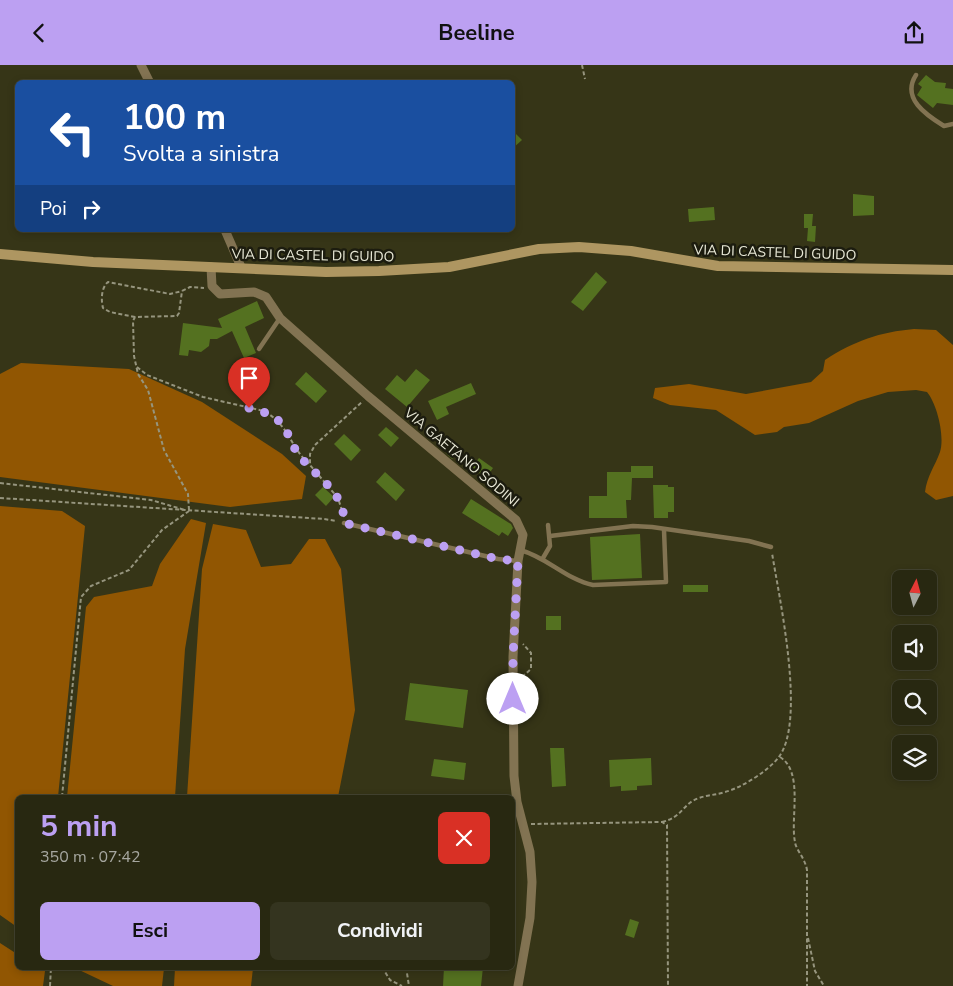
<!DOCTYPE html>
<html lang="it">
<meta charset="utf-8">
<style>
:root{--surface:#282811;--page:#34341f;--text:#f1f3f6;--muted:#a5a69f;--line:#444431;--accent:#bca0f2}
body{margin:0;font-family:"Nunito Sans",sans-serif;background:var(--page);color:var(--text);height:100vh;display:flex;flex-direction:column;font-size:19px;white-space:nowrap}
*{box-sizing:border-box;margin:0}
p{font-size:16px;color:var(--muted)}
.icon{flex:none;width:28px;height:28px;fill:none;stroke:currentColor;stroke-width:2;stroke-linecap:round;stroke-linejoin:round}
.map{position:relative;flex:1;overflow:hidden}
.details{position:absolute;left:15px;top:730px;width:500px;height:175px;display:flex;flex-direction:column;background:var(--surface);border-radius:8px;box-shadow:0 2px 8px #0003,0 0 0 1px var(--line)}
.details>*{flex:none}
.banner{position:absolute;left:15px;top:15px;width:500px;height:152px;border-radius:8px;box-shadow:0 2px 8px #0003,0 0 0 1px var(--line);background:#1a4fa0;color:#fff;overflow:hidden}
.needle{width:32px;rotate:6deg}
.buttons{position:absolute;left:892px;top:505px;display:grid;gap:10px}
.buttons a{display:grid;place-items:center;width:45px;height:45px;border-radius:8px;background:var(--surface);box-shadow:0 2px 8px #0003,0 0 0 1px var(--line);font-size:25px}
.pin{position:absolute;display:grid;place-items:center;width:42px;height:42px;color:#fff;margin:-51px -21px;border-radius:50% 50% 50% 0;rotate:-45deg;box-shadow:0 0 5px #0007}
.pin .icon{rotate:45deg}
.me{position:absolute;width:55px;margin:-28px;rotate:0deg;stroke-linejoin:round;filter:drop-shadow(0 0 4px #0008)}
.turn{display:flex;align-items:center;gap:18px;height:105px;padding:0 25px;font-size:22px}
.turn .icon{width:65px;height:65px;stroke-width:2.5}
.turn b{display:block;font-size:35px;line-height:42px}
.then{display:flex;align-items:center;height:48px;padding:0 25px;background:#0003;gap:10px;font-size:19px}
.round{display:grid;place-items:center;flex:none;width:52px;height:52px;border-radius:8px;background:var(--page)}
.headline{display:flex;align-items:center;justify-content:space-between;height:85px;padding:0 25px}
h1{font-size:30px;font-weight:700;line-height:38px;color:var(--accent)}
.action{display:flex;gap:10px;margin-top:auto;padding:10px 25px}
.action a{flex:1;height:58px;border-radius:8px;background:var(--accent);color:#111;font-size:20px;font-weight:700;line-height:58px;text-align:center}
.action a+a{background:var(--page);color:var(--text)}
header{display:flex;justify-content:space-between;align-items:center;height:65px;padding:0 25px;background:var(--accent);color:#111;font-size:22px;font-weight:700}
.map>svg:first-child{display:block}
</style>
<header><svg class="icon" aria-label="back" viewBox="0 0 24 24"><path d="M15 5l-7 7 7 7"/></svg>Beeline<svg class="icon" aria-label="share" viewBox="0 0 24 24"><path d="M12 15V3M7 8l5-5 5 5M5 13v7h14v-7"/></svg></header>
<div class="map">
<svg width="953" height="921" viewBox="0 0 953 921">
<rect width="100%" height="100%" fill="#363517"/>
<g fill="#915602">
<path d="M914,264L936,265L953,280V431L936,435L925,427C927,411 935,401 940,387C945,371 937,339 927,327L916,325L888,327L858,336L809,358L784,362L777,367L755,370L716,345L670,340L653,333L655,323L689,319L746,329L811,317L823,306L825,295C854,276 880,267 914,264Z"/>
<polygon points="21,298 129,304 202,337 282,389 306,411 302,434 230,442 0,412 0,309"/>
<polygon points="0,441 62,446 85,461 58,732 18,732 17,862 0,850"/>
<polygon points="191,454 206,458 185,584 175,732 67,732 86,542 94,532 152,521 160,499"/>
<polygon points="213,459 246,465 261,502 291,499 309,474 325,474 341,504 355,645 338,732 187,732 202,504"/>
<polygon points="0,878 17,889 18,902 39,903 45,906 43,921 0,921"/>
<polygon points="75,903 164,903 162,921 113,921"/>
<polygon points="175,903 253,903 251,921 174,921"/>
</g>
<g fill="#547120">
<polygon points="926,10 935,17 946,18 945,23 953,24 953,40 937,38 933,43 917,30 922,22 918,19"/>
<polygon points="512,65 522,75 512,84"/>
<polygon points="853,129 874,131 874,150 853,151"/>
<polygon points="714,142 715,155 689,157 688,144"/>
<polygon points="804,149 813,149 812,161 816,161 815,177 807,176 808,163 804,163"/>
<polygon points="596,207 607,217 583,246 571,237"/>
<polygon points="257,236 264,253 245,262 256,288 244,293 232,266 217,274 210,274 209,281 201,287 189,285 188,291 179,290 183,258 222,263 218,254"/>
<polygon points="416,304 430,315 407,342 385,324 397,310 405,317"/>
<polygon points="306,307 327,326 316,338 295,319"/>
<polygon points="471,318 476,329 446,342 449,349 437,355 428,336"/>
<polygon points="386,362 399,373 391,382 378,370"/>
<polygon points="344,369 361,385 351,396 334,379"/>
<polygon points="453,381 459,386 452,394 446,388"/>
<polygon points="479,393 493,403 486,413 472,402"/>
<polygon points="631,401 653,401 653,413 632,413 631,435 626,435 627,453 589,453 589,431 607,431 607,407 631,407"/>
<polygon points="385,407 405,425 396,436 376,417"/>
<polygon points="653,420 668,420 668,422 674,422 674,447 668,447 668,453 654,453"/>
<polygon points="323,422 334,432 326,441 315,430"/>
<polygon points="471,434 511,459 513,463 508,471 502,467 499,471 462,448"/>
<polygon points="640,469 642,513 592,515 590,472"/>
<rect x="683" y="520" width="25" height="7"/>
<rect x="546" y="551" width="15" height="14"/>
<polygon points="410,618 468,625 463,663 405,655"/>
<polygon points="550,683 564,683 566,721 552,722"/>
<polygon points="651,693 652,720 637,721 637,725 621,726 621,721 610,722 609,695"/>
<polygon points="434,694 466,698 464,715 431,711"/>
<polygon points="630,854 639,857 634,873 625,870"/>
<polygon points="444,902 483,902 481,921 443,921"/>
</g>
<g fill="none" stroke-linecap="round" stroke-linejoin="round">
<g stroke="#96957e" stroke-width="2" stroke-dasharray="4 2.5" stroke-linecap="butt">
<polyline points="582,0 585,14"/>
<path d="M135,252L110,247L103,243C101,235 101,223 108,217L170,229L182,226"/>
<path d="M137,302L147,310L203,332L264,346C289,360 290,382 310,400"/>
<polyline points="0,418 151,435 185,445"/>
<polyline points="0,433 324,454 337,456"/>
<polyline points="189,445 188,429 164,385 148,325 138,309 134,291 133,256 135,252 177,251 179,248 182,226 190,222 204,223"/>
<polyline points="344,452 338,433 310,400 310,389 315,380 363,336"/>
<polyline points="522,612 531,604 531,588 523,579"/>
<path d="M780,692C804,707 790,753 795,777C796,785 805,793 807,805V921"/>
<polyline points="62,732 81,532 91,521 129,505 162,465 189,446"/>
<path d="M662,757C683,752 683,738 699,733C707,730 716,730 725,727C741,723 768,706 778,693C807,658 779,532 772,488"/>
<polyline points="531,759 662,757 667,760 668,921"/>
<polyline points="808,873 815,906 824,921"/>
<polyline points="382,902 390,915 402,921"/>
<polyline points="406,902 409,921"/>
<polyline points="50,921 51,902"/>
</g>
<g stroke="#827352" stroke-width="4.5">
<path d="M916,10C901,33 926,50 944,61L953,59"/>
<polyline points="259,284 280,253"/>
<polyline points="344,458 498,494 518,496"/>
<polyline points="550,471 633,461 652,462 749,476 771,482"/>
<path d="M520,485C547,492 567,515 593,520L666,517L664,465"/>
<polyline points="543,493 550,481 548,460"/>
</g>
<g stroke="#827352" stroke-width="9">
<polyline points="141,0 150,18"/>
<polyline points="225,165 241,202"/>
<polyline points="211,202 212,221 220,229 254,227 266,232 280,253 368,331 516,455 523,470 518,496 513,592 514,711 517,737 530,787 532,817 530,853 518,921"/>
</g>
<polyline stroke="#ae9661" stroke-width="10" points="0,189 93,197 326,207 379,206 449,202 539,184 579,182 631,186 718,201 953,205"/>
</g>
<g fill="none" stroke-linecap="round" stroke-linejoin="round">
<path stroke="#bca0f2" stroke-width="9" stroke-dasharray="0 16.2" d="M249,343C261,346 270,348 280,357C288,365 290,377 297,387C313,411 345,425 344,458L498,494L518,496L513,592V634"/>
</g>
<g text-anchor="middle" stroke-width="5" stroke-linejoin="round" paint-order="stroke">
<g font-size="14" fill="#e8e8d6" stroke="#1c1c0f">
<text transform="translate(775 187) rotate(2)" y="5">VIA DI CASTEL DI GUIDO</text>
<text transform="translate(313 190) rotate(1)" y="5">VIA DI CASTEL DI GUIDO</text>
<text transform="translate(462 392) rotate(40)" y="5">VIA GAETANO SODINI</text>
</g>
</g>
</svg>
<div class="buttons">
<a><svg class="needle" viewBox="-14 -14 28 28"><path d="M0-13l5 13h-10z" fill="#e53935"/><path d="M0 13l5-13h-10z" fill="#a5a69f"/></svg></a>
<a><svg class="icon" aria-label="sound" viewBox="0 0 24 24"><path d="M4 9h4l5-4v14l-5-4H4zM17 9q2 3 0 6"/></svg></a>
<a><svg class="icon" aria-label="search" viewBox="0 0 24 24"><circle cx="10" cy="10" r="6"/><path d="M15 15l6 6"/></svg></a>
<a><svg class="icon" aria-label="layers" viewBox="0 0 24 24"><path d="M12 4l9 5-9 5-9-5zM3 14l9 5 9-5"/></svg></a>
</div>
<div class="pin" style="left:249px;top:343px;background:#d93025"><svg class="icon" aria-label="arrive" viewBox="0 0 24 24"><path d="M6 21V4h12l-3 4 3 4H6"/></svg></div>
<svg class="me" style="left:513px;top:634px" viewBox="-20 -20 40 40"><circle r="19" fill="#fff"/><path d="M0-13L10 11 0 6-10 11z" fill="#bca0f2"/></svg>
<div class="banner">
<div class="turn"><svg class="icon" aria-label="left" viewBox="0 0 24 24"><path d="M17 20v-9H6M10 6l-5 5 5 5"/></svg><div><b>100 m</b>Svolta a sinistra</div></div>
<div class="then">Poi<svg class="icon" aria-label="right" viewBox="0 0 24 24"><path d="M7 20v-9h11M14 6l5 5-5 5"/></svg></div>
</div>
<section class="details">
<div class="headline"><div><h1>5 min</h1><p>350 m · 07:42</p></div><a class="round" style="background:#d93025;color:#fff"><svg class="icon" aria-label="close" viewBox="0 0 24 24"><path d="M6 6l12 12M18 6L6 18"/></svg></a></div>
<div class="action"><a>Esci</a><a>Condividi</a></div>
</section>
</div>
